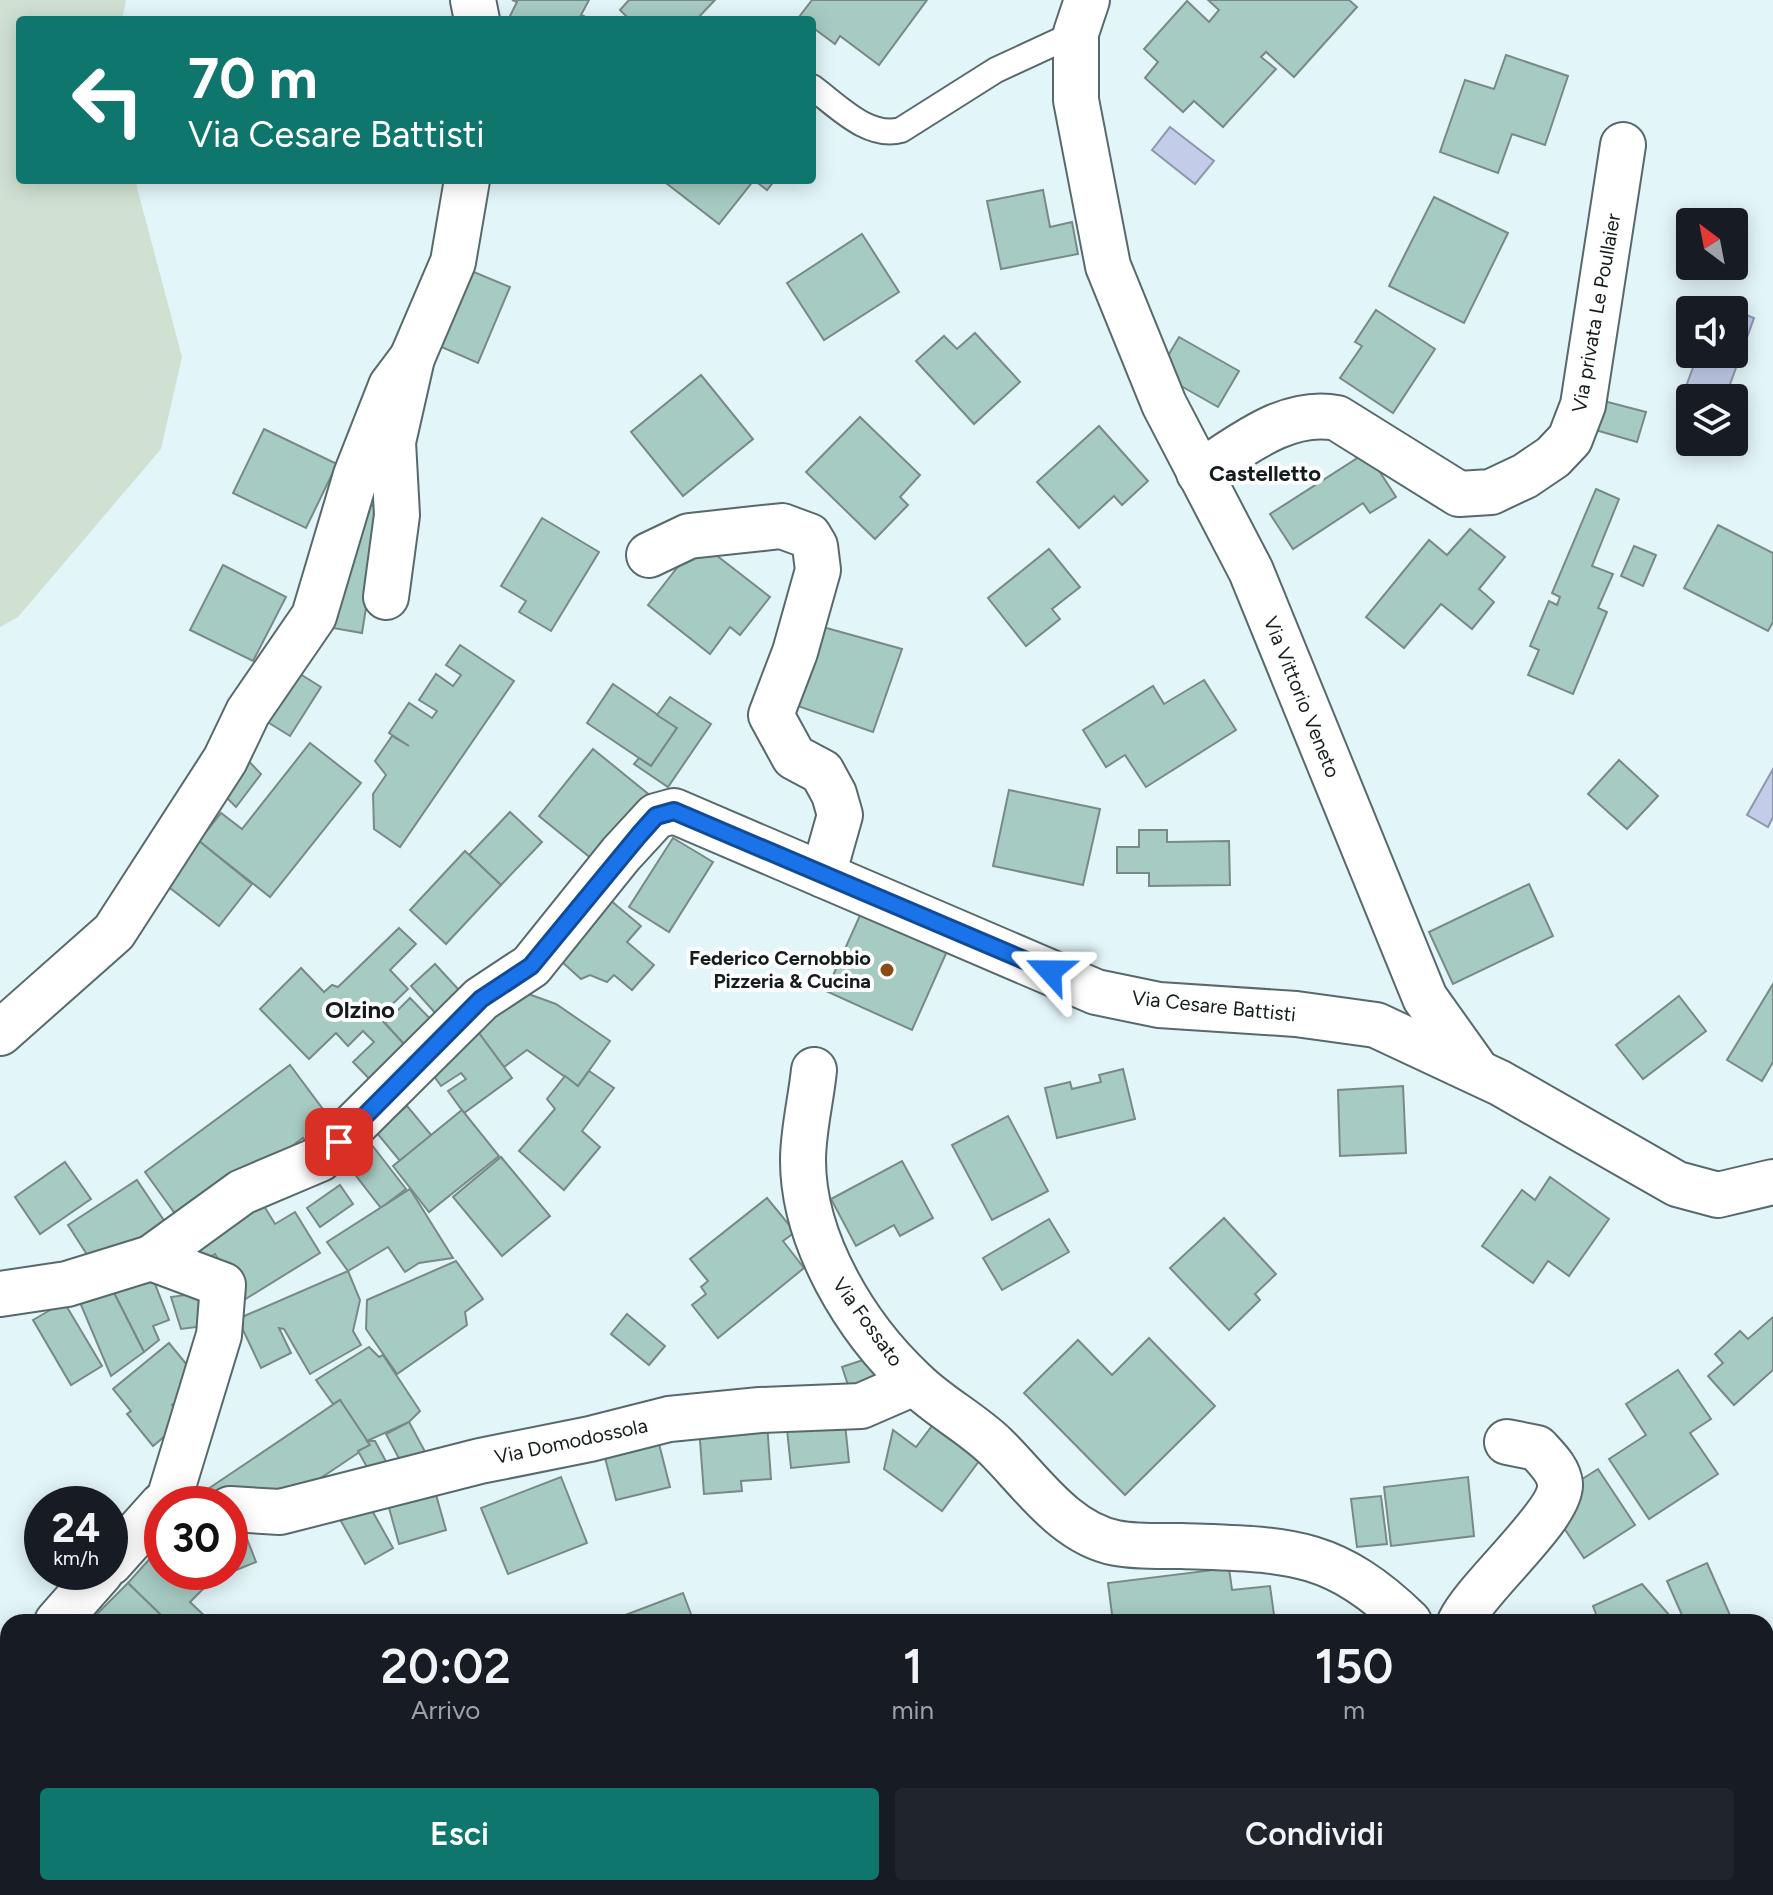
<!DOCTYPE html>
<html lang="it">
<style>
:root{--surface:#171b24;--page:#20242c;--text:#f1f3f6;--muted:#9ea1a6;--accent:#0f766e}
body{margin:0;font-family:Figtree,sans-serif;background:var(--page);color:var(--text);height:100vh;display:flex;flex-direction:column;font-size:30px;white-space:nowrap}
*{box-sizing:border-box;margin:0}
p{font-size:26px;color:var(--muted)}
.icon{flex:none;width:44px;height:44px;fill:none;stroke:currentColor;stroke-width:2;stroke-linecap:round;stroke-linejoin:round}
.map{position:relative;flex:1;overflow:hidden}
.details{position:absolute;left:0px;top:1614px;width:1774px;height:282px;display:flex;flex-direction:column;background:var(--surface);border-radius:24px 24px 0 0;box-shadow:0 4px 20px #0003}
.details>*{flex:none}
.top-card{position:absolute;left:16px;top:16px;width:800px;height:168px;border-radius:8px;box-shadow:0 4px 20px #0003;background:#0f766e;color:#fff;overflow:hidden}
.needle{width:52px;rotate:328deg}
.buttons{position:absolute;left:1676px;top:208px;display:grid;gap:16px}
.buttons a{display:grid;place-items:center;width:72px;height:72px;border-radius:8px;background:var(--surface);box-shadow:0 4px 20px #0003;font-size:40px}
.speed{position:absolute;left:24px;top:1486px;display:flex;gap:16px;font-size:40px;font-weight:700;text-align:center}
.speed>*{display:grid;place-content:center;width:104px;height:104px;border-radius:50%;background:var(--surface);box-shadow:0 4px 20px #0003;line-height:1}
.speed small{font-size:20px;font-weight:400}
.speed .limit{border:12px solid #d22;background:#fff;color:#111}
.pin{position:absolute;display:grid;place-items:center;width:68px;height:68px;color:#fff;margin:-34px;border-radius:16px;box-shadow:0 4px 12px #0006}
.me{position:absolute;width:88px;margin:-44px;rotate:294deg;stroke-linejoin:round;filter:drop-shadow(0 0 6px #0008)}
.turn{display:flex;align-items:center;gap:28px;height:168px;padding:0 40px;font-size:36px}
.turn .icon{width:104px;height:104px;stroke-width:2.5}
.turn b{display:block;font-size:56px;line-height:68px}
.eta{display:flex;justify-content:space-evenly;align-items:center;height:136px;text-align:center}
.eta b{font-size:48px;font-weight:600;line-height:56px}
.primary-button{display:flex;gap:16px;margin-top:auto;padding:16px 40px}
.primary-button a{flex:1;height:92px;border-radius:8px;background:var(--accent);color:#fff;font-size:32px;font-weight:600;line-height:92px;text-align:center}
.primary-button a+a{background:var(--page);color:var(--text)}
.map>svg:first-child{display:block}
</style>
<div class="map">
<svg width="1773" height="1895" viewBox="0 0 1773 1895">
<rect width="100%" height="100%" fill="#e2f5f8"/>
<polygon fill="#d0e1d1" points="0,0 126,0 122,20 20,20 20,180 135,180 182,357 161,449 18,617 0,627"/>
<g fill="#c3cce9" stroke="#8f97ac" stroke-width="2">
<polygon points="1170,127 1214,161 1195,184 1152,150"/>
<polygon points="1734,310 1754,318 1725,398 1702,398 1684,392 1698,354 1734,354"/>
<polygon points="1773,769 1773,817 1768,827 1747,815"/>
</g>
<g fill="#a6cbc2" stroke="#798a86" stroke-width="2">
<polygon points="512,0 589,0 581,15 588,18 508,20 517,2"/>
<polygon points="629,0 715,0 696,20 630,20 620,10"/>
<polygon points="812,0 927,0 879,65 840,36 835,44 812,27 812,20 799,17"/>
<polygon points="1208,0 1349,0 1357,7 1294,77 1266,52 1261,57 1276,69 1223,127 1194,101 1183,112 1145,78 1158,62 1144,49 1187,1 1209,22 1219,10"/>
<polygon points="1506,55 1568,76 1545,145 1512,134 1498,173 1440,152 1465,80 1494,89"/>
<polygon points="668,180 754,180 719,224 666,183"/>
<polygon points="754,180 775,180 767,190"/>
<polygon points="1043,190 1050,227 1072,222 1078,254 1001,269 987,201"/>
<polygon points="1434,197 1508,233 1464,323 1389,286"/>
<polygon points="862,234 899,292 824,340 787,283"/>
<polygon points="469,270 510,287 478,363 437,345"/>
<polygon points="1376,310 1435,349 1393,413 1340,378 1362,346 1355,342"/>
<polygon points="975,333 1020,382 974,424 916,361 944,336 957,349"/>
<polygon points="1179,337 1239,371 1218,407 1158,373"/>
<polygon points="701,375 753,439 683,496 631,432"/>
<polygon points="1600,400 1646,412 1637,442 1592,429"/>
<polygon points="860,417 920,475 900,497 908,505 875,539 806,472"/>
<polygon points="1099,426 1148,481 1122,505 1114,496 1079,528 1037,482"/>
<polygon points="264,429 337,464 306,528 233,493"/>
<polygon points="1367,452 1396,497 1370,513 1363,503 1293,549 1270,514"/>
<polygon points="1596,489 1619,499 1592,566 1613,574 1598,608 1607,612 1573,694 1528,675 1539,650 1530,646 1549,601 1557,605 1560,597 1552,593"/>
<polygon points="353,502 382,507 362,633 333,628"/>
<polygon points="542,518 599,552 551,631 519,612 526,601 501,586"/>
<polygon points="1718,525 1773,553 1773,622 1768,631 1684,588"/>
<polygon points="1470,529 1505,557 1479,589 1494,602 1472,629 1441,604 1404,648 1366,617 1429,540 1447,555"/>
<polygon points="698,541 770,597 740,635 730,627 710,654 648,605"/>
<polygon points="1634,546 1656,555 1643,586 1621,576"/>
<polygon points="1049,549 1080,587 1052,609 1060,619 1026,646 988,598"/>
<polygon points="223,565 286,597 253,661 190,630"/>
<polygon points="812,624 902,649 873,732 786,702"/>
<polygon points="460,645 514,681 400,847 374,829 373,794 386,775 375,761 392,736 409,746 389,733 409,703 432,718 437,711 419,700 436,674 453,686 461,675 446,665"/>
<polygon points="292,669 321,687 290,736 261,718"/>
<polygon points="1204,680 1236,730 1146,787 1125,755 1106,767 1083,730 1153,686 1164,704"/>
<polygon points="613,684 677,728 651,766 587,723"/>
<polygon points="670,697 711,724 668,787 634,764 639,758 651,766 677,728 657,715"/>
<polygon points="310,743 361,783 270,897 199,841 221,813 242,829"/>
<polygon points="593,749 652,797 597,863 539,816"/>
<polygon points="241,753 261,774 236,807 214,785"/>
<polygon points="1619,760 1658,796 1627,829 1588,794"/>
<polygon points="1009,790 1100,809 1083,885 993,866"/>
<polygon points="510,812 542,842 501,885 469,855"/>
<polygon points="1139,830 1167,830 1167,842 1229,841 1230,885 1149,886 1149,873 1117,873 1117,847 1139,847"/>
<polygon points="673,838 713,862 669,932 629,907"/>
<polygon points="199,841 252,884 219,926 157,878"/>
<polygon points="465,851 501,885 446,944 410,910"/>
<polygon points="1529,884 1553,936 1453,984 1429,932"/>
<polygon points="603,894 641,926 627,942 654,965 632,990 614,975 607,982 590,975 581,979 552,953"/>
<polygon points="862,911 948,949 912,1030 826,991"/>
<polygon points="399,928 416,944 390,970 408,989 379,1017 415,1056 382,1092 353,1062 374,1042 363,1031 348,1046 336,1033 309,1059 260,1009 301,968 324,992 332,985 338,987"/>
<polygon points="435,964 470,1002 446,1025 411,986"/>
<polygon points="1773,984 1773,1062 1762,1081 1727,1060"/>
<polygon points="520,991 556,1004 610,1041 578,1086 527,1050 504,1067 472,1024"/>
<polygon points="1679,996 1706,1031 1643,1079 1616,1045"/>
<polygon points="410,998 441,1030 415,1056 385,1023"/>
<polygon points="476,1029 512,1078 464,1113 448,1091 466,1079 461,1073 441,1086 426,1065"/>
<polygon points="290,1065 331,1120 316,1155 303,1138 184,1226 145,1172"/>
<polygon points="1123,1069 1135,1119 1057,1138 1045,1088 1070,1082 1072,1089 1101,1082 1099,1075"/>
<polygon points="589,1071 614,1088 582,1131 600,1147 564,1190 519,1151 555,1109 547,1099 565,1076 578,1086"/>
<polygon points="1403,1086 1406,1153 1340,1156 1338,1090"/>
<polygon points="407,1106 432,1136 401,1162 376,1132"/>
<polygon points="462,1110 499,1156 429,1212 393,1166"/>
<polygon points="1008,1116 1048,1191 992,1220 952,1145"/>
<polygon points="368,1140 406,1189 381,1208 343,1159"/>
<polygon points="501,1157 550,1216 502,1256 453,1197"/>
<polygon points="902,1161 933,1218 900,1236 894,1225 856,1246 831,1199"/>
<polygon points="65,1162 91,1199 40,1234 15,1197"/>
<polygon points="1550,1177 1609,1219 1569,1276 1548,1261 1533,1283 1482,1246 1522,1190 1535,1200"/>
<polygon points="137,1180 167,1225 97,1270 68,1225"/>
<polygon points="340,1185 353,1204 320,1227 307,1208"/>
<polygon points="410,1189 453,1258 419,1263 405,1272 388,1247 348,1271 327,1242"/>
<polygon points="256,1193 275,1224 295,1212 320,1253 244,1300 215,1254 202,1262 186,1237"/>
<polygon points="767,1198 795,1232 783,1241 804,1268 718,1338 692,1305 706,1294 701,1287 708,1281 690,1259"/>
<polygon points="1224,1218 1276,1274 1255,1294 1260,1300 1229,1330 1170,1268"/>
<polygon points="1049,1219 1069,1252 1002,1290 983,1258"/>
<polygon points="456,1261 483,1299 465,1312 467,1325 397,1374 366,1329 367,1300"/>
<polygon points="148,1266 169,1320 153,1326 159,1340 144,1352 108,1281"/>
<polygon points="348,1271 360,1300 353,1331 361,1345 310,1374 284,1329 279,1328 291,1353 261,1368 243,1330 242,1317"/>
<polygon points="108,1281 144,1352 111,1376 76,1293"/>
<polygon points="199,1293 212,1325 181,1329 171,1297"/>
<polygon points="64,1302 102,1366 71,1385 33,1320"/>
<polygon points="627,1314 665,1346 649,1365 611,1334"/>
<polygon points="1773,1317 1773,1370 1734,1405 1708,1376 1723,1363 1715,1354 1740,1331 1748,1339"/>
<polygon points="1149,1338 1215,1406 1125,1495 1024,1393 1078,1340 1112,1375"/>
<polygon points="169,1343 201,1382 172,1405 184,1420 153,1446 127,1414 131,1411 113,1389"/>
<polygon points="369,1347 379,1357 383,1355 420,1411 409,1422 367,1441 340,1400 333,1404 316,1380"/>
<polygon points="881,1354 889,1377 850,1391 842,1367"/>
<polygon points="1678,1370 1711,1419 1690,1433 1718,1474 1649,1519 1609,1459 1646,1435 1626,1404"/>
<polygon points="340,1400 370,1445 270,1512 210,1504 202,1493"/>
<polygon points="844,1414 849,1462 791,1468 786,1420"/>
<polygon points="938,1418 985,1453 942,1511 884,1469 893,1430 916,1447"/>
<polygon points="409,1422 429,1459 378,1487 358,1451 370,1445 367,1441 375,1441 390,1469 402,1464 386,1434"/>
<polygon points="767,1423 771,1479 741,1481 742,1491 704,1494 699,1427"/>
<polygon points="658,1440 670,1487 616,1500 604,1454"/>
<polygon points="1598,1469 1635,1525 1584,1558 1558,1519 1565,1490"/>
<polygon points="561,1477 587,1543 508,1574 481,1508"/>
<polygon points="1468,1477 1474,1536 1391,1546 1384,1487"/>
<polygon points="433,1484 446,1530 399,1544 386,1497"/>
<polygon points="1381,1496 1387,1544 1357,1547 1351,1499"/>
<polygon points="365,1498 393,1548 365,1564 337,1514"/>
<polygon points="230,1524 242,1526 256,1562 212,1580 190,1602 211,1622 168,1622 128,1583 162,1545 162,1572 230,1572"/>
<polygon points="1707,1563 1733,1622 1685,1622 1667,1581"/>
<polygon points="1229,1568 1232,1590 1270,1586 1275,1622 1113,1622 1108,1583"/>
<polygon points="128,1583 166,1620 164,1622 89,1622"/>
<polygon points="1642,1584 1670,1616 1671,1622 1599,1622 1593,1606"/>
<polygon points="683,1593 694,1622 607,1622"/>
<polygon points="8,1743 8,1769 0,1758 0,1751"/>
<polygon points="362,1888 403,1888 393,1895 367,1895"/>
<polygon points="575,1888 705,1888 693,1895 579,1895"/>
<rect x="1698" y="1888" width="44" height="7"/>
</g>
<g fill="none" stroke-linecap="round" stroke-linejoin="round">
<g stroke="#58696c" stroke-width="28">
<g id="service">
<path d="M812,87C838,106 868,139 901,130L996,70L1076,33"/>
<polyline points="957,1895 962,1888"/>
</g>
</g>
<g stroke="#58696c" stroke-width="48">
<g id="minor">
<polyline points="473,0 477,20"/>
<polyline points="1087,0 1076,33 1076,100 1108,266 1164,404 1251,571 1425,998 1477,1071"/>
<path d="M1199,473C1240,447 1286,408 1337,418L1459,494L1491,492L1525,476L1553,457L1570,439L1583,405L1623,145"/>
<polyline points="649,555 689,536 782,526 809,536 815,546 818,570 795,652 771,715 794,757 822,772 834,794 840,815 823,875"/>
<polyline points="386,597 397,515 393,442 412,358 453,262 467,180"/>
<polyline points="0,1033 114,932 225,760 248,712 314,616 356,475 391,386 412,358"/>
<path d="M814,1070C811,1100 803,1131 803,1160C803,1241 856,1328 914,1382C938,1406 970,1422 995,1446C1030,1480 1064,1533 1116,1543C1137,1547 1161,1546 1182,1546C1284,1550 1331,1546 1409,1622"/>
<polyline points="151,1258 223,1285 219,1335 170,1496"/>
<polyline points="0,1294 67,1284 151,1258 242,1192 320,1159 481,999 531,966 621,854 656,816 674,811 1096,992 1159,1005 1296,1014 1376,1025 1500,1083 1677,1184 1718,1195 1773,1182"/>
<polyline points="230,1509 280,1512 480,1461 590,1439 669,1419 760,1410 861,1406 914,1383"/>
<polyline points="110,1563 162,1505"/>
<polyline points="57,1622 101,1572"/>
<path d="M1460,1622C1477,1587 1562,1515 1560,1484C1559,1470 1546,1458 1537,1448L1507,1442"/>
<polyline points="0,1703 8,1692"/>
<polyline points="1766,1721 1773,1721"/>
<polyline points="912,1895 918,1888"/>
</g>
</g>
<use href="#service" stroke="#fff" stroke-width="24"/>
<use href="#minor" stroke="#fff" stroke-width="44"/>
</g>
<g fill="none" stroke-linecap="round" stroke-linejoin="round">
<g stroke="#114b97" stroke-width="20">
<polyline id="route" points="339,1142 481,999 531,966 639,835 656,816 674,811 1050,971"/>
</g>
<use href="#route" stroke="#1a73e8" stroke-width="14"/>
</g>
<circle fill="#8b4b14" stroke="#fefefe" stroke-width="3" cx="887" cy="970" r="8"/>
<g text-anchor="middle" stroke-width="8" stroke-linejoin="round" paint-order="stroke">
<g font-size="20" fill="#151c1d" stroke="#fefefe">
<text transform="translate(1596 313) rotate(-80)" y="7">Via privata Le Poullaier</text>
<text transform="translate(1302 697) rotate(68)" y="7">Via Vittorio Veneto</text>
<text transform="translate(1214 1006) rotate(6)" y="7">Via Cesare Battisti</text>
<text transform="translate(868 1322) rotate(54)" y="7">Via Fossato</text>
<text transform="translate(571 1441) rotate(-12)" y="7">Via Domodossola</text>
</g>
<g font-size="20" font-weight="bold" fill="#151c1d" stroke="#fefefe" text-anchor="end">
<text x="871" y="965">Federico Cernobbio<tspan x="871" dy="23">Pizzeria &amp; Cucina</tspan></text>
</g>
<g font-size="22" font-weight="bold" fill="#151c1d" stroke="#fefefe">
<text x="1265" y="481">Castelletto</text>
</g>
<g font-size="24" font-weight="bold" fill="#151c1d" stroke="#fefefe">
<text x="360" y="1018">Olzino</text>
</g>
</g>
</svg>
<div class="buttons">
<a><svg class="needle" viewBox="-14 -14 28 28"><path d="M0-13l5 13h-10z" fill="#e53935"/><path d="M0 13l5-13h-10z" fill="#9ea1a6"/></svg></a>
<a><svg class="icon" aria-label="sound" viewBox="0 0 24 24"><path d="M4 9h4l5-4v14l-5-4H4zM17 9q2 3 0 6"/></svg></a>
<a><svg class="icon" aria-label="layers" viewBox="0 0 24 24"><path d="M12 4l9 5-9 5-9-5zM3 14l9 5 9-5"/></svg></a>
</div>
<div class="speed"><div>24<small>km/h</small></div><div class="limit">30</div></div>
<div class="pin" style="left:339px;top:1142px;background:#d93025"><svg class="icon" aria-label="arrive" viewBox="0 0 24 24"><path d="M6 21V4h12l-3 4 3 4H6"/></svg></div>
<svg class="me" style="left:1050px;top:971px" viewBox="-20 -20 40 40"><path d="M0-17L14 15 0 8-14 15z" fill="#1a73e8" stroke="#fff" stroke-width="4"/></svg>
<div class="top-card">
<div class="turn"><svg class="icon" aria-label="left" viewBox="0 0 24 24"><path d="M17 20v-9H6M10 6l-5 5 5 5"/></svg><div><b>70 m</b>Via Cesare Battisti</div></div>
</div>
<section class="details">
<div class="eta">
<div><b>20:02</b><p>Arrivo</p></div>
<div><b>1</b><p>min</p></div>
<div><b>150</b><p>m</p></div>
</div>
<div class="primary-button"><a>Esci</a><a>Condividi</a></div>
</section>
</div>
